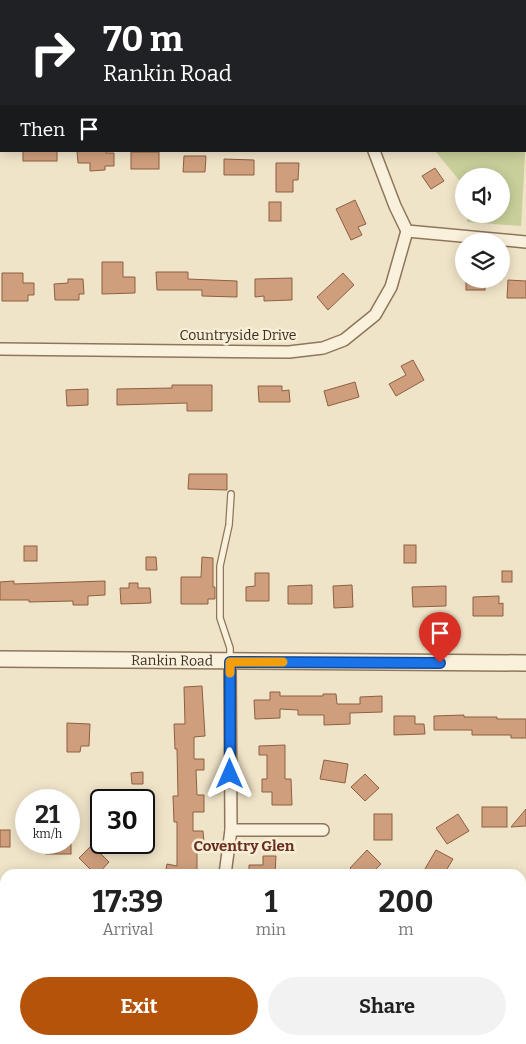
<!DOCTYPE html>
<style>
:root{--surface:#fff;--page:#f2f2f2;--text:#222;--muted:#767676;--accent:#b45309}
body{margin:0;font-family:Bitter,serif;background:var(--page);color:var(--text);height:100vh;display:flex;flex-direction:column;font-size:19px;white-space:nowrap}
*{box-sizing:border-box;margin:0}
p{font-size:16px;color:var(--muted)}
.icon{flex:none;width:28px;height:28px;fill:none;stroke:currentColor;stroke-width:2;stroke-linecap:round;stroke-linejoin:round}
.map{position:relative;flex:1;overflow:hidden}
.details{position:absolute;left:0px;top:869px;width:526px;height:176px;display:flex;flex-direction:column;background:var(--surface);border-radius:15px 15px 0 0;box-shadow:0 2px 12px #0003}
.details>*{flex:none}
.guide{position:absolute;left:0px;top:0px;width:526px;height:152px;box-shadow:0 2px 12px #0003;background:#202124;color:#fff;overflow:hidden}
.fabs{position:absolute;left:455px;top:168px;display:grid;gap:10px}
.fabs a{display:grid;place-items:center;width:55px;height:55px;border-radius:50%;background:var(--surface);box-shadow:0 2px 12px #0003;font-size:25px}
.speed{position:absolute;left:15px;top:789px;display:flex;gap:10px;font-size:25px;font-weight:700;text-align:center}
.speed>*{display:grid;place-content:center;width:65px;height:65px;border-radius:50%;background:var(--surface);box-shadow:0 2px 12px #0003;line-height:1}
.speed small{font-size:12px;font-weight:400}
.speed .limit{border:2px solid #111;border-radius:8px;background:#fff;color:#111}
.pin{position:absolute;display:grid;place-items:center;width:42px;height:42px;color:#fff;margin:-51px -21px;border-radius:50% 50% 50% 0;rotate:-45deg;box-shadow:0 0 5px #0007}
.pin .icon{rotate:45deg}
.me{position:absolute;width:55px;margin:-28px;rotate:0deg;stroke-linejoin:round;filter:drop-shadow(0 0 4px #0008)}
.turn{display:flex;align-items:center;gap:18px;height:105px;padding:0 20px;font-size:22px}
.turn .icon{width:65px;height:65px;stroke-width:2.5}
.turn b{display:block;font-size:35px;line-height:42px}
.then{display:flex;align-items:center;height:48px;padding:0 20px;background:#0003;gap:10px;font-size:19px}
.eta{display:flex;justify-content:space-evenly;align-items:center;height:85px;text-align:center}
.eta b{font-size:30px;font-weight:700;line-height:35px}
.primary-button{display:flex;gap:10px;margin-top:auto;padding:10px 20px}
.primary-button a{flex:1;height:58px;border-radius:30px;background:var(--accent);color:#fff;font-size:20px;font-weight:700;line-height:58px;text-align:center}
.primary-button a+a{background:var(--page);color:var(--text)}
.map>svg:first-child{display:block}
</style>
<div class="map">
<svg width="526" height="1044" viewBox="0 0 526 1044">
<rect width="100%" height="100%" fill="#f0e4c8"/>
<polygon fill="#c9cf9b" points="206,0 526,0 526,139 521,226 467,222 467,214 501,214 501,176 464,176 464,186 435,151 525,151 525,1"/>
<g fill="#cf9f7d" stroke="#8d5f41">
<rect x="23" y="151" width="34" height="10"/>
<polygon points="77,151 106,151 106,153 114,153 114,166 105,166 105,170 90,171 90,163 78,163"/>
<rect x="131" y="152" width="28" height="17"/>
<polygon points="184,156 206,156 205,172 183,172"/>
<polygon points="224,159 254,160 254,175 224,175"/>
<polygon points="276,163 299,163 298,180 293,180 293,192 276,192"/>
<polygon points="435,168 444,181 431,189 422,176"/>
<polygon points="355,200 366,224 358,227 362,235 351,240 336,209"/>
<rect x="269" y="202" width="12" height="19"/>
<polygon points="102,262 123,262 123,277 135,277 135,293 102,294"/>
<polygon points="156,272 188,272 188,279 237,281 237,297 202,296 202,290 157,290"/>
<polygon points="2,273 23,273 23,283 34,283 34,295 28,295 28,301 2,301"/>
<polygon points="343,273 354,285 328,310 317,297"/>
<polygon points="292,278 292,300 264,301 264,296 255,297 255,279"/>
<polygon points="68,279 83,279 84,294 79,294 79,300 55,300 54,284 68,283"/>
<rect x="466" y="279" width="19" height="11"/>
<polygon points="508,280 526,281 526,298 507,298"/>
<polygon points="413,360 424,380 396,396 389,384 406,375 401,366"/>
<polygon points="355,382 359,397 328,406 324,391"/>
<polygon points="172,385 212,385 212,411 187,411 187,403 117,405 117,389 172,388"/>
<polygon points="258,386 282,386 282,391 289,390 290,402 259,402"/>
<polygon points="88,389 88,405 67,406 66,390"/>
<polygon points="189,474 227,474 227,490 188,489"/>
<rect x="404" y="545" width="12" height="18"/>
<rect x="24" y="546" width="13" height="15"/>
<polygon points="146,557 156,557 157,570 146,570"/>
<polygon points="202,557 213,558 213,587 215,587 215,599 208,599 208,604 181,604 181,577 201,577"/>
<rect x="502" y="571" width="10" height="11"/>
<polygon points="255,573 269,573 269,601 246,601 246,587 255,586"/>
<polygon points="14,581 14,584 105,581 105,595 88,596 88,605 73,605 73,601 29,602 29,600 0,600 0,582"/>
<polygon points="129,583 138,583 138,588 150,588 151,603 121,604 120,588 129,588"/>
<polygon points="312,585 312,604 288,604 288,586"/>
<polygon points="352,585 353,607 334,608 333,586"/>
<polygon points="446,586 446,606 413,607 412,587"/>
<polygon points="499,596 499,604 503,603 503,616 473,616 473,597"/>
<polygon points="202,686 205,736 194,737 194,759 204,759 204,770 196,770 197,795 204,795 204,812 193,812 193,831 203,831 204,842 197,843 197,874 165,874 167,864 177,866 177,822 174,822 173,796 178,796 177,749 175,749 174,724 185,724 184,687"/>
<polygon points="270,692 280,692 280,696 323,696 323,694 336,694 337,704 360,704 360,697 382,696 382,712 350,713 350,724 324,725 324,715 298,715 298,710 280,709 280,718 255,719 254,700 270,700"/>
<polygon points="464,715 464,717 497,717 497,719 526,719 526,738 511,738 511,735 472,735 472,730 434,730 434,716"/>
<polygon points="394,716 415,716 415,724 424,724 425,734 394,735"/>
<polygon points="67,723 90,724 89,746 81,746 80,752 67,752"/>
<polygon points="285,745 285,779 291,779 292,805 272,805 272,792 262,792 262,779 267,779 267,755 259,755 259,746"/>
<polygon points="324,760 348,764 345,783 320,779"/>
<polygon points="143,772 143,784 132,784 131,773"/>
<polygon points="365,774 379,788 365,801 351,787"/>
<rect x="482" y="807" width="25" height="20"/>
<polygon points="526,809 526,826 511,827"/>
<rect x="374" y="814" width="18" height="26"/>
<polygon points="458,814 469,831 447,844 436,828"/>
<rect x="0" y="830" width="10" height="17"/>
<rect x="46" y="842" width="25" height="12"/>
<polygon points="92,845 109,862 98,874 95,874 79,858"/>
<polygon points="367,850 381,864 371,874 356,874 350,868"/>
<polygon points="436,850 453,859 444,874 422,874"/>
<polygon points="263,856 276,856 275,874 249,874 249,865 263,865"/>
</g>
<g fill="none" stroke-linecap="round" stroke-linejoin="round">
<g stroke="#8d765c" stroke-width="8">
<polyline id="service" points="230,661 230,648 220,618 220,566 229,525 231,494"/>
</g>
<g stroke="#8d765c" stroke-width="14">
<g id="minor">
<polyline points="0,100 1,100"/>
<polyline points="374,151 395,206 407,231 526,242"/>
<polyline points="0,349 289,352 323,348 344,340 375,315 391,287 407,231"/>
<polyline points="231,830 323,830"/>
<polyline points="225,874 231,830 230,662"/>
<polyline points="0,949 5,945"/>
<polyline points="188,1044 189,1040"/>
</g>
</g>
<g stroke="#8d765c" stroke-width="18">
<g id="tertiary">
<path id="s1" d="M0,659L526,663"/>
</g>
</g>
<use href="#service" stroke="#faf1dc" stroke-width="5.5"/>
<use href="#minor" stroke="#faf1dc" stroke-width="11"/>
<use href="#tertiary" stroke="#faf1dc" stroke-width="15"/>
</g>
<g fill="none" stroke-linecap="round" stroke-linejoin="round">
<g stroke="#114b97" stroke-width="12">
<polyline id="route" points="230,774 230,662 440,663"/>
</g>
<use href="#route" stroke="#1a73e8" stroke-width="9"/>
<polyline stroke="#f59e0b" stroke-width="9" points="230,673 230,662 283,662"/>
</g>
<g text-anchor="middle" stroke-width="5" stroke-linejoin="round" paint-order="stroke">
<g font-size="14" fill="#3d2e20" stroke="#f7eed8">
<text x="238" y="340">Countryside Drive</text>
<text dy="5" stroke="none"><textPath href="#s1" startOffset="172">Rankin Road</textPath></text>
</g>
<g font-size="15" font-weight="bold" fill="#6b2e1e" stroke="#f7eed8">
<text x="244" y="851">Coventry Glen</text>
</g>
</g>
</svg>
<div class="fabs">
<a><svg class="icon" aria-label="sound" viewBox="0 0 24 24"><path d="M4 9h4l5-4v14l-5-4H4zM17 9q2 3 0 6"/></svg></a>
<a><svg class="icon" aria-label="layers" viewBox="0 0 24 24"><path d="M12 4l9 5-9 5-9-5zM3 14l9 5 9-5"/></svg></a>
</div>
<div class="speed"><div>21<small>km/h</small></div><div class="limit">30</div></div>
<div class="pin" style="left:440px;top:663px;background:#d93025"><svg class="icon" aria-label="arrive" viewBox="0 0 24 24"><path d="M6 21V4h12l-3 4 3 4H6"/></svg></div>
<svg class="me" style="left:230px;top:774px" viewBox="-20 -20 40 40"><path d="M0-17L14 15 0 8-14 15z" fill="#1a73e8" stroke="#fff" stroke-width="4"/></svg>
<div class="guide">
<div class="turn"><svg class="icon" aria-label="right" viewBox="0 0 24 24"><path d="M7 20v-9h11M14 6l5 5-5 5"/></svg><div><b>70 m</b>Rankin Road</div></div>
<div class="then">Then<svg class="icon" aria-label="arrive" viewBox="0 0 24 24"><path d="M6 21V4h12l-3 4 3 4H6"/></svg></div>
</div>
<section class="details">
<div class="eta">
<div><b>17:39</b><p>Arrival</p></div>
<div><b>1</b><p>min</p></div>
<div><b>200</b><p>m</p></div>
</div>
<div class="primary-button"><a>Exit</a><a>Share</a></div>
</section>
</div>
